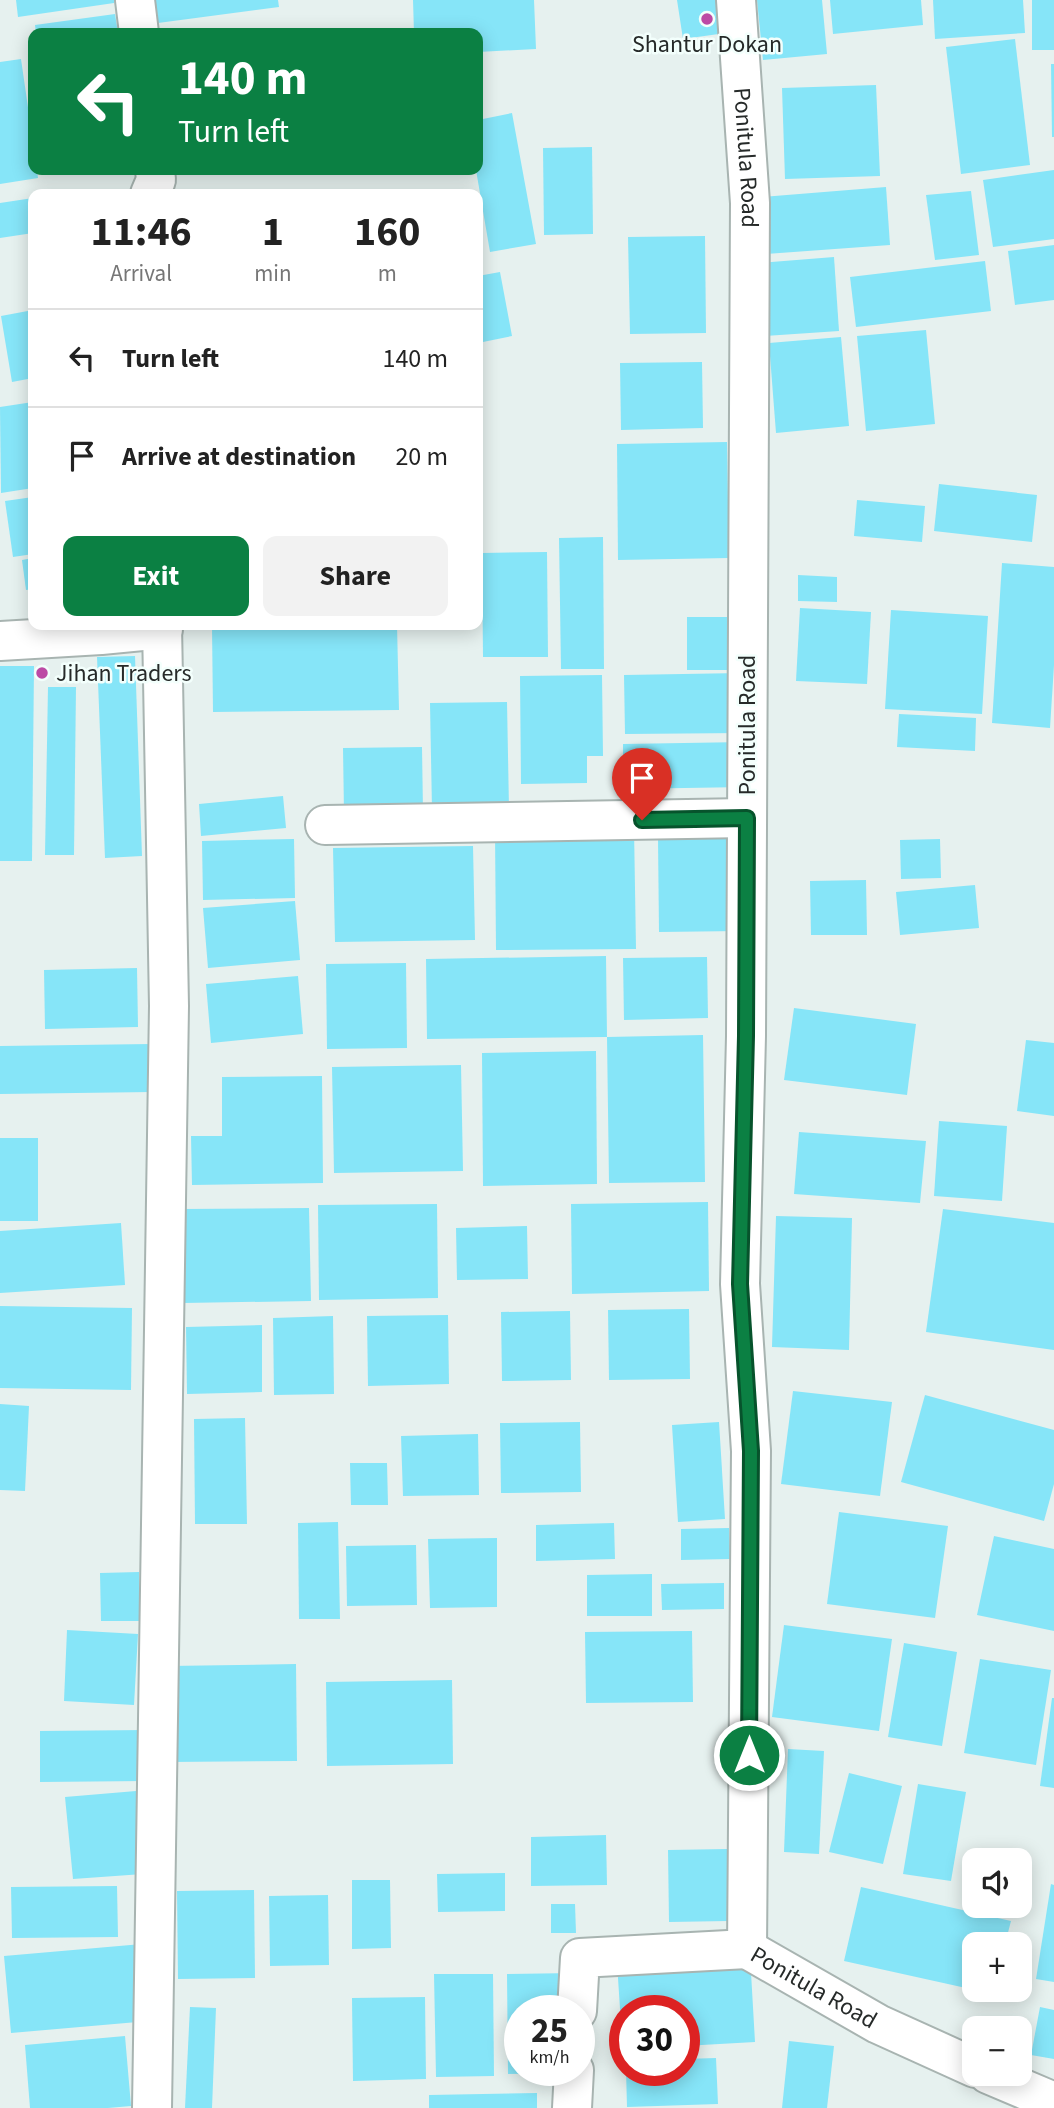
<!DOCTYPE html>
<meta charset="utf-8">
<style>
:root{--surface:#fff;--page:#f2f2f2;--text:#222;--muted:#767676;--line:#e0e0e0;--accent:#0b8043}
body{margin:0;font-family:"Source Sans 3",sans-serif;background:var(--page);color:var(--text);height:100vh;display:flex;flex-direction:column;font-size:26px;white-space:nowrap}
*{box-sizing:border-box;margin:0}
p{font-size:23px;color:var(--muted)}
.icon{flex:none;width:38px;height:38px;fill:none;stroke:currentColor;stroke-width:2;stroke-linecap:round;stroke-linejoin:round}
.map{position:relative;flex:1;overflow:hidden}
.panel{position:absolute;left:28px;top:189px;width:455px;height:441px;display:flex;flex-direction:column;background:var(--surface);border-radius:14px;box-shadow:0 4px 18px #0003}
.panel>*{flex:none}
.banner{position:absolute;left:28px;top:28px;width:455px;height:147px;border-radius:14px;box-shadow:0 4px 18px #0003;background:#0b8043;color:#fff;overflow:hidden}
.tools{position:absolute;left:962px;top:1848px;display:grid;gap:14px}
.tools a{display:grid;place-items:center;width:70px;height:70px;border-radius:14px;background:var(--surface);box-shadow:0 4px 18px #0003;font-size:35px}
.speed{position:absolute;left:504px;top:1995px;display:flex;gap:14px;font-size:35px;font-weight:700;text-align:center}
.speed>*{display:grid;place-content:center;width:91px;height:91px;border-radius:50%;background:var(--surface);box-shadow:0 4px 18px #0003;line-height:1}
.speed small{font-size:18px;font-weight:400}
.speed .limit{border:10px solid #d22;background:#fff;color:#111}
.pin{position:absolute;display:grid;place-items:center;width:60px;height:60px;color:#fff;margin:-72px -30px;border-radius:50% 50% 50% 0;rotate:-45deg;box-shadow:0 0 7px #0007}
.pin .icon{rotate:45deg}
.me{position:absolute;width:77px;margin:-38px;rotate:0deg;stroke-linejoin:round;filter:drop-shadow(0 0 5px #0008)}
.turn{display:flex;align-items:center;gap:24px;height:147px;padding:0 35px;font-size:32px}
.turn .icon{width:91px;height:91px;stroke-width:2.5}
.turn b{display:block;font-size:49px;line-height:60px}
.eta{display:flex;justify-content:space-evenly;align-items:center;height:119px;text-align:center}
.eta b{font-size:42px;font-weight:700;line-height:49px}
.action{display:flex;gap:14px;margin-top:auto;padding:14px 35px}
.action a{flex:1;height:80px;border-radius:14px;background:var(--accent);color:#fff;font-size:28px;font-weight:700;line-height:80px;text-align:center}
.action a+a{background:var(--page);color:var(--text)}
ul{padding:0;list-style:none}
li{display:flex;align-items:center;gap:21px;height:98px;padding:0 35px;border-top:2px solid var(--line)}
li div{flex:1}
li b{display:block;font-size:26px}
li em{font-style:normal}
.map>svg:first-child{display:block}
</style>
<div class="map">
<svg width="1054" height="2108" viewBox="0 0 1054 2108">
<rect width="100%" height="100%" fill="#e6f1ef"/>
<g fill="#86e5f8">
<polygon points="16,0 114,0 114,3 18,17"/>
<polygon points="154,0 278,0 279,7 158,23"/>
<polygon points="413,0 534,0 536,49 478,52 478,33 414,33"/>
<polygon points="677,0 729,0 733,32 683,39"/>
<polygon points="757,0 822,0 827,54 763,60"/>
<polygon points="830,0 921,0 923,25 833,34"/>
<polygon points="933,0 1023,0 1025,33 935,39"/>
<rect x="1032" y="0" width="22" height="50"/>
<polygon points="115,14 118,33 36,33 35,25"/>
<polygon points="1015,39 1030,165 961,174 946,47"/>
<polygon points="21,59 33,142 33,170 37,170 38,178 0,184 0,62"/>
<polygon points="1051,64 1054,64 1054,137 1052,137"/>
<polygon points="876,85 880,176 785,179 782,88"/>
<polygon points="512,113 536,244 490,252 476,170 478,170 478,120"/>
<polygon points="592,147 593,234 544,235 543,148"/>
<polygon points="1054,170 1054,239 993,247 983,180"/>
<polygon points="886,187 890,245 766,254 762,197"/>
<polygon points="971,191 979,255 935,260 926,195"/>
<polygon points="33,198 33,233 0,238 0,203"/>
<polygon points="705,236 706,333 630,334 628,237"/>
<polygon points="1054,245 1054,300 1015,305 1008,251"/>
<polygon points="834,257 839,331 765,336 760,263"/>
<polygon points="985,261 991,311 856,327 850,277"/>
<polygon points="500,272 512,336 478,343 478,276"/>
<polygon points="33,310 33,378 12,382 1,316"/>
<polygon points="926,330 935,424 866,431 857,336"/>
<polygon points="841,337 849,426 776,433 769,343"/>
<polygon points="702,362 703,428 621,430 620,363"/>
<polygon points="33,402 33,488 1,493 0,407"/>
<polygon points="727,442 729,558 618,560 617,444"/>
<polygon points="939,484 1037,495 1032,542 934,531"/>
<polygon points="33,497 33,554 13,557 5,501"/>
<polygon points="857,500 925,506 922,542 854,536"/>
<polygon points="603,537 604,669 561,669 559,538"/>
<polygon points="547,552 548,657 483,657 482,553"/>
<polygon points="33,558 33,589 26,590 22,560"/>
<polygon points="1002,563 1054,567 1054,665 1050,728 992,723"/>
<polygon points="798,575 837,577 837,602 798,601"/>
<polygon points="800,608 871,612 867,684 796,681"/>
<polygon points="891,610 988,616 982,714 885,709"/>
<rect x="687" y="617" width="45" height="53"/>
<polygon points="397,625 399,710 213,712 212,627"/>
<polygon points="135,656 142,856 105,858 97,657"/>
<polygon points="0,666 34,666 32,861 0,861"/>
<polygon points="742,673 743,733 625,734 624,675"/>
<polygon points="602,675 603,756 587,756 587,783 521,784 520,676"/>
<polygon points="48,687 76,687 74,855 45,855"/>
<polygon points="507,702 509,809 432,810 430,703"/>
<polygon points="899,714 976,718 975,751 897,747"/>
<polygon points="745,742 746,787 623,789 623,744"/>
<polygon points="422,747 423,812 344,813 343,748"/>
<polygon points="283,796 286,828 201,836 199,804"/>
<polygon points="634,828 636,949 496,950 495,831"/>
<polygon points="739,837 740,931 659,932 658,839"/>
<polygon points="294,839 295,898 203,900 202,841"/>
<polygon points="940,839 941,878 901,879 900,840"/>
<polygon points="473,846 475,940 335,942 333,848"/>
<polygon points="866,880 867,935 811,935 810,881"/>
<polygon points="975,885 979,928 900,935 896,892"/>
<polygon points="295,901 300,960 208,968 203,908"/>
<polygon points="606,956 607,1037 703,1035 705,1182 609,1183 607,1037 427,1039 426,959"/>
<polygon points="707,957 708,1018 624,1020 623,958"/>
<polygon points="406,963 407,1048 327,1049 326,964"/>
<polygon points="137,968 138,1027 45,1029 44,970"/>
<polygon points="298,976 303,1034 211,1043 206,984"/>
<polygon points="794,1008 916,1024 907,1095 784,1080"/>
<polygon points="1026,1040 1054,1043 1054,1116 1017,1111"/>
<polygon points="151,1044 152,1092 0,1094 0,1046"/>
<polygon points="596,1051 597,1184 483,1186 482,1053"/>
<polygon points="461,1065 463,1171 334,1173 332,1067"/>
<polygon points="322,1076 323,1183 192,1185 191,1136 222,1136 222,1077"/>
<polygon points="939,1121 1007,1126 1002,1201 934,1196"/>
<polygon points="799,1132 926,1141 920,1203 794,1194"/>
<rect x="0" y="1138" width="38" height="83"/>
<polygon points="708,1202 709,1291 572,1294 571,1204"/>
<polygon points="437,1204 438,1298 319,1300 318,1205"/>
<polygon points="309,1208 311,1301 183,1303 182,1209"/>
<polygon points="943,1209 1054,1223 1054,1350 926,1332"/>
<polygon points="776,1216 852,1218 849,1350 772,1347"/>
<polygon points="121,1223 125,1285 0,1293 0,1231"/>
<polygon points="527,1226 528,1279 457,1280 456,1228"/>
<polygon points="0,1306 132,1308 131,1390 0,1388"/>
<polygon points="689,1309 690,1379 609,1380 608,1310"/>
<polygon points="570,1311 571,1380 502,1381 501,1312"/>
<polygon points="448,1315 449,1384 368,1386 367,1316"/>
<polygon points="333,1316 334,1394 274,1395 273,1318"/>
<polygon points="262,1325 262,1392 187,1394 186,1327"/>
<polygon points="793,1391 892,1402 880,1496 781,1484"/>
<polygon points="925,1395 1054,1430 1054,1484 1044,1521 901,1482"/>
<polygon points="0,1404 29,1406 25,1491 0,1490"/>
<polygon points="245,1418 247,1524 195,1524 194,1419"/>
<polygon points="580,1422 581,1492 501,1493 500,1423"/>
<polygon points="719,1422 725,1519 678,1522 672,1425"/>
<polygon points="478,1434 479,1495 403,1496 401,1436"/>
<polygon points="350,1463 387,1463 388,1505 351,1505"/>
<polygon points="839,1512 948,1526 935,1618 827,1604"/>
<polygon points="338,1522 340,1619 299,1619 298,1523"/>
<polygon points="614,1523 615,1559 536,1561 536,1525"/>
<polygon points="729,1528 730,1559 681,1560 681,1529"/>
<polygon points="994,1536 1054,1549 1054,1631 977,1615"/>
<polygon points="497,1538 497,1607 430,1608 428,1539"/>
<polygon points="416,1545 417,1605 347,1606 346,1546"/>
<polygon points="139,1572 139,1621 101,1621 100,1573"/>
<polygon points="652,1574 652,1616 587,1616 587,1575"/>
<polygon points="724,1583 724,1609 662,1610 661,1584"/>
<polygon points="784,1625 892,1639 879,1731 772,1717"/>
<polygon points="67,1630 138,1634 134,1705 64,1701"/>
<polygon points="692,1631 693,1702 586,1703 585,1632"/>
<polygon points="904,1643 957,1652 942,1746 888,1737"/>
<polygon points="980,1659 1051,1670 1036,1765 964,1753"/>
<polygon points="296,1664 297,1761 169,1762 168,1666"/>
<polygon points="452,1680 453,1764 327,1766 326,1682"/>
<polygon points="1052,1698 1054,1698 1054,1788 1040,1786"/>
<polygon points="146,1730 146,1781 40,1782 40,1731"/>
<polygon points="788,1749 824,1751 819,1854 784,1852"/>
<polygon points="849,1773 902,1786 883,1864 829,1852"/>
<polygon points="918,1784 966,1792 951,1881 903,1874"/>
<polygon points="136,1791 143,1874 73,1879 65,1797"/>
<polygon points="606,1835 607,1885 531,1886 531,1837"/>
<polygon points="727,1849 728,1921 669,1922 668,1850"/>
<polygon points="505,1873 505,1911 438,1912 437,1874"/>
<polygon points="352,1880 390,1880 391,1948 352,1949"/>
<polygon points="1051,1884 1054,1885 1054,1982 1036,1979"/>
<polygon points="117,1886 118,1937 12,1938 11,1887"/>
<polygon points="861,1887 1011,1921 1005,1944 975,1944 975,1990 844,1961"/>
<polygon points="254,1890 255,1978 178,1979 177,1891"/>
<polygon points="328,1895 329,1965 270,1966 269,1896"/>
<polygon points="551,1904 575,1904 576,1933 551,1933"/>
<polygon points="142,1944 149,2021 11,2033 4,1956"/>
<polygon points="750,1955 755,2042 684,2046 684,2011 625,2011 625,2054 623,2054 617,1963"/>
<polygon points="575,1973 575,2011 520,2011 520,2070 576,2070 576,2073 508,2074 507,1974"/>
<polygon points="434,1974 493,1974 494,2076 436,2077"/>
<polygon points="425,1997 426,2079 353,2081 352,1998"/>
<polygon points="190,2007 216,2008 212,2108 185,2108"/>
<polygon points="1040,2007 1054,2010 1054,2059 1031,2055"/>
<polygon points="125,2036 131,2106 108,2108 30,2108 25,2045"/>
<polygon points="789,2041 834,2046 827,2108 782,2108"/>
<polygon points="716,2058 718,2104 627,2107 626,2070 684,2070 684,2059"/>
<polygon points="537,2093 537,2108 429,2108 429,2095"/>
</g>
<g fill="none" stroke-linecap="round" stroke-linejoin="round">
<g stroke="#a8b4b1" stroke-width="42">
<g id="street">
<polyline points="135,0 139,33"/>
<path id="s1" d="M736,0L750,203L746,1036L740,1284L751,1451L747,1949"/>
<polyline points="150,194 156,180 155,170"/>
<polyline points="0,641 101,635 163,629"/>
<polyline points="325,825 747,818"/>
<path id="s2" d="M747,1949L878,2024L975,2068"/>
<polyline points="577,2011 580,1958 747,1949"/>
<polyline points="988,2074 1054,2102"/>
<polyline points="152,2108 169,1006 162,625"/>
<polyline points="572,2108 574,2070"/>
</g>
</g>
<use href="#street" stroke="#fff" stroke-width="38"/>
</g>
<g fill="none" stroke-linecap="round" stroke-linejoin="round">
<g stroke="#07532c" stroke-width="18">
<polyline id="route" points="642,820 747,818 746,1036 740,1284 751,1451 749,1755"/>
</g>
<use href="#route" stroke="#0b8043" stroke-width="12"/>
</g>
<g fill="#bc4aa5" stroke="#f3fffc" stroke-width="2.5">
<circle cx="707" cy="19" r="7"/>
<circle cx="42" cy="673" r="7"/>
</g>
<g text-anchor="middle" stroke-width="5" stroke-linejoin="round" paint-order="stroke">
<g font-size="24" fill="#262a29" stroke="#f3fffc">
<text x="707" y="52">Shantur Dokan</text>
<text x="56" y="681" text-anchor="start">Jihan Traders</text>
</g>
<g font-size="24" fill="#262a29" stroke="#f3fffc">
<text dy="8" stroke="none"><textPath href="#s1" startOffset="158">Ponitula Road</textPath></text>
<text transform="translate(747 725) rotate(-90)" y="8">Ponitula Road</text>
<text dy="8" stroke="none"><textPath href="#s2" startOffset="77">Ponitula Road</textPath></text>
</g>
</g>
</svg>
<div class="tools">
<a><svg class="icon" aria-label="sound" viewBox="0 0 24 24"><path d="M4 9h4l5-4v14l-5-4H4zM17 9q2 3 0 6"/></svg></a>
<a>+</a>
<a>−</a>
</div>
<div class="speed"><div>25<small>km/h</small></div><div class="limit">30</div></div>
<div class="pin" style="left:642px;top:820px;background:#d93025"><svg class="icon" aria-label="arrive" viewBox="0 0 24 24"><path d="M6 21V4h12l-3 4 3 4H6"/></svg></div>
<svg class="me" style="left:749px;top:1755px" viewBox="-20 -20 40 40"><circle r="17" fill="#0b8043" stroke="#fff" stroke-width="3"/><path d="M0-11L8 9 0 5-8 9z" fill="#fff"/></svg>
<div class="banner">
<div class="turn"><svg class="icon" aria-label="left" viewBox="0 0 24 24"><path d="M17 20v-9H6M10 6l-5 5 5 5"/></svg><div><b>140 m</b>Turn left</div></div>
</div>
<section class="panel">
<div class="eta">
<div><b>11:46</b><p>Arrival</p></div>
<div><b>1</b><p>min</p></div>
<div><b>160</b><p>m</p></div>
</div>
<ul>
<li><svg class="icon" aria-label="left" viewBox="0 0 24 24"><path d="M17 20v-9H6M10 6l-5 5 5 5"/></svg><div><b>Turn left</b></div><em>140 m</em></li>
<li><svg class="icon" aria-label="arrive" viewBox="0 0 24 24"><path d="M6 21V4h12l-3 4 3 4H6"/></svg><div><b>Arrive at destination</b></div><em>20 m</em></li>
</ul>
<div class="action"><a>Exit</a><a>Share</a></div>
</section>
</div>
